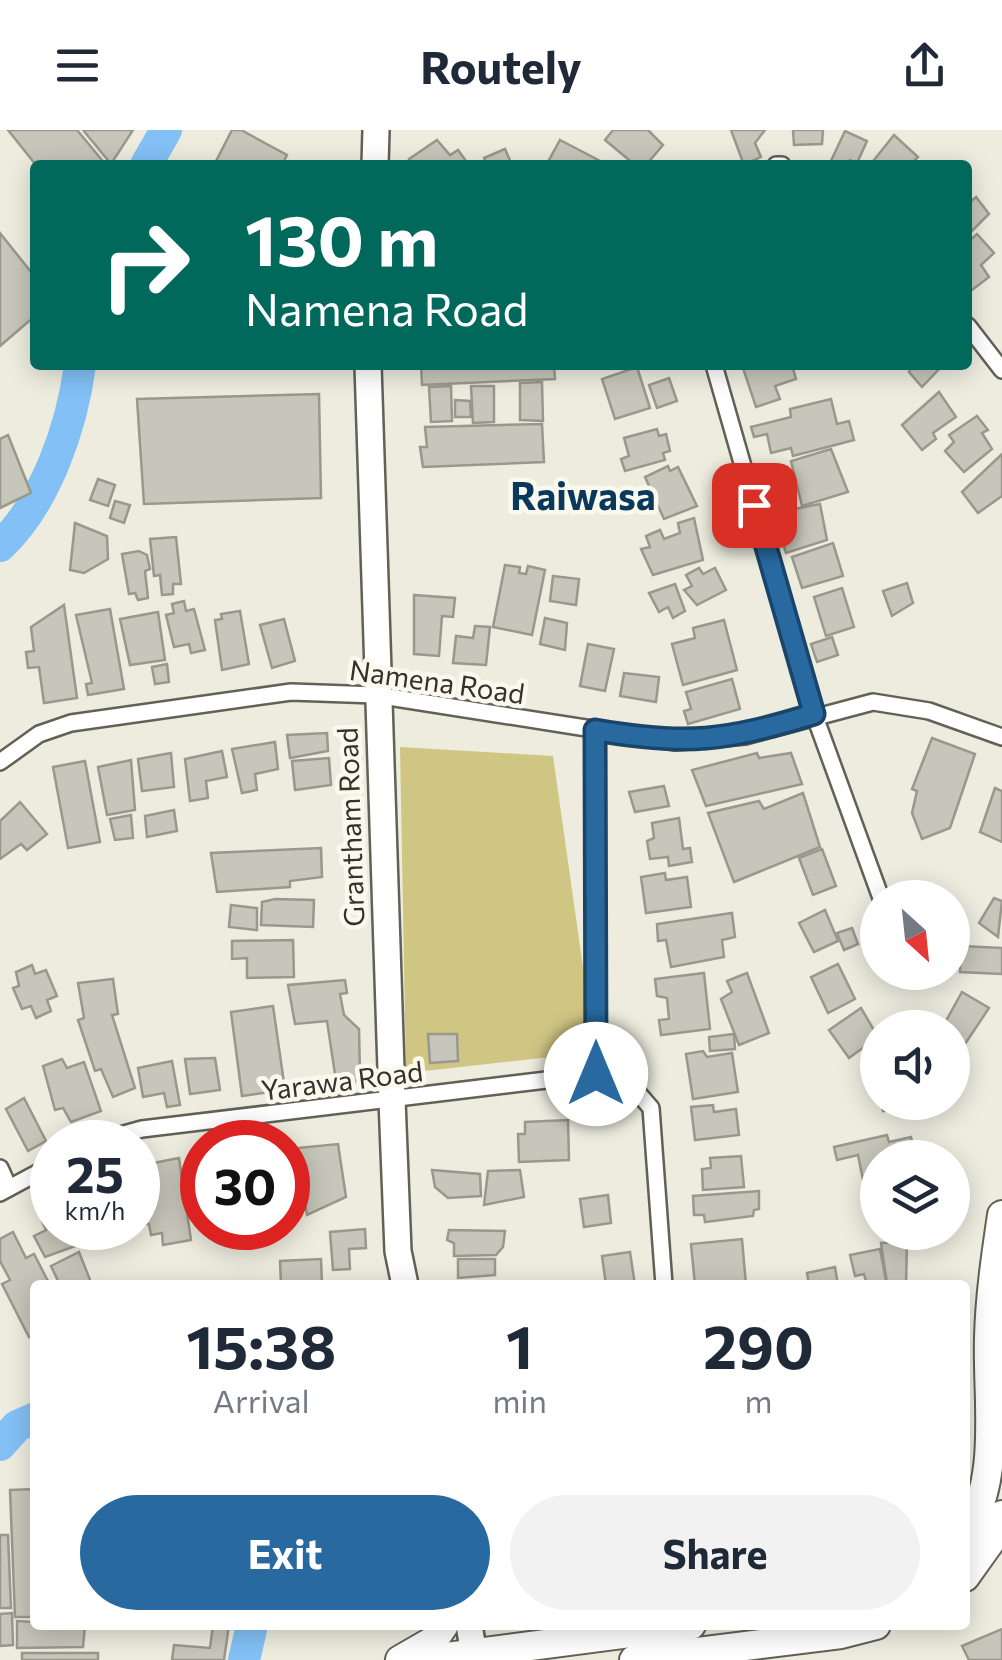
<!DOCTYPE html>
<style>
:root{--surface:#fff;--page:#f2f2f3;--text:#1f2937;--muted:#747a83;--accent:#286aa0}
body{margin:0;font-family:Commissioner,sans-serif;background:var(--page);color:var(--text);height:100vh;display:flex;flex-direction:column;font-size:38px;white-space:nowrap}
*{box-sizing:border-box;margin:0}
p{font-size:32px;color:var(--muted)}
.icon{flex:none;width:55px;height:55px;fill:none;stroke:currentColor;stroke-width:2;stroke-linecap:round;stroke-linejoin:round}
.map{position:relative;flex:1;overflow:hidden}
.details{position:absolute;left:30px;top:1150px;width:940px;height:350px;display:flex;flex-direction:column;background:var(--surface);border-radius:10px;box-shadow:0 5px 25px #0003}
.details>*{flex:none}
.hud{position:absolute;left:30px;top:30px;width:942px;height:210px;border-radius:10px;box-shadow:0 5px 25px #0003;background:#00695c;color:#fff;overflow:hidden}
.needle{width:65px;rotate:153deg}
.buttons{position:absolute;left:860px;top:750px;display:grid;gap:20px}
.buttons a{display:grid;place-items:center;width:110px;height:110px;border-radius:50%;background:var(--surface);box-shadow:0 5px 25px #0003;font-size:50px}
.speed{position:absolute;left:30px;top:990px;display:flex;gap:20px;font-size:50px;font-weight:700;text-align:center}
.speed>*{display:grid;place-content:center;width:130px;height:130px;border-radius:50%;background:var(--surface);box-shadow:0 5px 25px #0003;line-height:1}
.speed small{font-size:25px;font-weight:400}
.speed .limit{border:15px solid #d22;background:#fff;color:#111}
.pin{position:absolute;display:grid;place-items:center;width:85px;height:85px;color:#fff;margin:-42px;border-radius:20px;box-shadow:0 5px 15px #0006}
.me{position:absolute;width:110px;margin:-55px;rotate:0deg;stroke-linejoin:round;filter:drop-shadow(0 0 8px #0008)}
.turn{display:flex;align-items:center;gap:35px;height:210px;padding:0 50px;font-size:45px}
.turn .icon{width:130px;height:130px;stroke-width:2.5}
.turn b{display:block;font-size:70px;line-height:85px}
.eta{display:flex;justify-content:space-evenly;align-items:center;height:170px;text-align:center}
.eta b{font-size:60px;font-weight:700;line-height:70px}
.button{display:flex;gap:20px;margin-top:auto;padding:20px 50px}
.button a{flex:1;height:115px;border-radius:60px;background:var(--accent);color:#fff;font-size:40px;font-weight:700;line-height:115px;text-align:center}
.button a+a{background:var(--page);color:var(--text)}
header{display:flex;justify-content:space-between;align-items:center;height:130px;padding:0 50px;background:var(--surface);font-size:45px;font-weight:700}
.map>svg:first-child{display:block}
</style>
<header><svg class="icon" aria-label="menu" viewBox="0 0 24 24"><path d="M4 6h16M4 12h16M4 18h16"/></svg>Routely<svg class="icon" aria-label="share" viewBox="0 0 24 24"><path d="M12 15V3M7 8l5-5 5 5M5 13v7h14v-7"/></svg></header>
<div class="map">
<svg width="1002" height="1530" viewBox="0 0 1002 1530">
<rect width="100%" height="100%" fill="#edecdf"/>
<polygon fill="#d0c683" points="400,617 553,626 595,922 406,943"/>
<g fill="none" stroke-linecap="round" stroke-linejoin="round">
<g stroke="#83c0f6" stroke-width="32">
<polyline points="146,35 166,0"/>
<path d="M0,416C46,373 72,296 80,235"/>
<polyline points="0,1315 17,1296 35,1288"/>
<polyline points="244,1530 252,1495"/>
</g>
</g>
<g fill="#c7c6ba" stroke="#9a988d" stroke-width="2.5">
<polygon points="8,0 77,0 106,35 36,35"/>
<polygon points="83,0 133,0 111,34"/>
<polygon points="232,0 241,0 287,25 282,35 214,35"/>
<polygon points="613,0 648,0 663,15 646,35 635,35 605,10"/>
<polygon points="731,0 765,0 755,13 761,27 744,35"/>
<polygon points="793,0 823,0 822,14 794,15"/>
<polygon points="845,1 867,11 857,33 850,30 847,35 829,35"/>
<polygon points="894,5 918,27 910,35 870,35"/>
<polygon points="437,10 450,25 458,20 469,35 413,35 409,29"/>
<polygon points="560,10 608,35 559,35 549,30"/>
<polygon points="505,19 512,35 487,35 484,28"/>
<polygon points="976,67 989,84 968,105 968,74"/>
<polygon points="0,103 35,147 35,186 0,216"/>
<polygon points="977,104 994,123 981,135 989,147 972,160 968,155 968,112"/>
<polygon points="421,235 554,235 555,249 422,255"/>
<polygon points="752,235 792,235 796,249 775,256 780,269 756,277 743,238"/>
<polygon points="913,235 943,235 922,257 909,242"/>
<polygon points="637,237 650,278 615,289 602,249"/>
<polygon points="669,248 677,271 657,278 649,255"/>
<polygon points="542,252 543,291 520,290 520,253"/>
<polygon points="451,256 452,291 431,292 429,257"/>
<polygon points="471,256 494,256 494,292 473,293"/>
<polygon points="939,262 956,287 933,303 936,309 922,320 902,295"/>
<polygon points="319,264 321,368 144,374 137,269"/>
<polygon points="831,269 837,294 849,291 854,310 793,326 791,318 771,323 767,304 754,307 751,297 791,287 790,279"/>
<polygon points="455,270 470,271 471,287 455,287"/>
<polygon points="977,286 988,300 982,303 992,319 964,342 945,321 954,312 949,305"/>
<polygon points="542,294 544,332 423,337 420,317 427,317 425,297"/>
<polygon points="657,299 659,306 666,304 670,321 663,323 665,330 625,341 621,329 629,326 624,308"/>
<polygon points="8,305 31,363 0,378 0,309"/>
<polygon points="831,319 848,362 802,376 791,331"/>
<polygon points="1002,324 1002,366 978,383 962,362"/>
<polygon points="668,336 670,341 678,337 697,376 664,389 645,347"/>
<polygon points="98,349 115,355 108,376 90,370"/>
<polygon points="115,371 130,375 124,393 110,388"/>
<polygon points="820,374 827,410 786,423 780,405 789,401 784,381"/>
<polygon points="694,388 703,430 653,445 641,419 650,417 646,406 660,400 664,409 680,403 678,393"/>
<polygon points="75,393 107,406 108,429 84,443 70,440"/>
<polygon points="176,407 181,454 173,454 173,464 162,465 160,445 154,446 150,409"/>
<polygon points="833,413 843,446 802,458 792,427"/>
<polygon points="139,421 147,425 150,439 145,441 148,468 138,470 135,463 129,464 122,424"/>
<polygon points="505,435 520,437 519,443 526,444 528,436 545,440 532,505 493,497"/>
<polygon points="699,438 703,444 715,438 726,460 697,475 684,460 692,456 686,445"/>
<polygon points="553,446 579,449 576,475 550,471"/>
<polygon points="907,453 913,473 892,486 883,461"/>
<polygon points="675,454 685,481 673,488 668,477 659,482 649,463"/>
<polygon points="842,458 854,497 826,506 814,467"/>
<polygon points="414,465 455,468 453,487 442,486 439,526 414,524"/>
<polygon points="184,471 186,481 194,479 205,520 191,523 189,514 174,517 166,485 174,483 172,474"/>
<polygon points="64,475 77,568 44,573 39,537 28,538 26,522 34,521 31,497"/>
<polygon points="110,479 124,559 88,565 86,554 92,553 76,485"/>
<polygon points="240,481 249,534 222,540 215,490 222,489 221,484"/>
<polygon points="158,482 165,530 130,535 120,489"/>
<polygon points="545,488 567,493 565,520 540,514"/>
<polygon points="284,489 295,531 272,538 260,495"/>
<polygon points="724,490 737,540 683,555 672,514 695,508 693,498"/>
<polygon points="475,496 490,497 486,535 453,533 456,506 473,508"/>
<polygon points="832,507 838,525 817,532 811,514"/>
<polygon points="588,514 614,519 605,561 580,556"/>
<polygon points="167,534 169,552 155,554 152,537"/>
<polygon points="624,543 659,547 656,572 620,566"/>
<polygon points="732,549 740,579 688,594 684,581 691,579 686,562"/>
<polygon points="327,603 328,621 290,628 287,605"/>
<polygon points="932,608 975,624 950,698 922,709 912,683 917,661 912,659"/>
<polygon points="275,612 278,639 255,644 257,660 242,663 232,619"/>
<polygon points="222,621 227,647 206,651 208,668 190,671 185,629"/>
<polygon points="171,623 174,657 142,661 138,629"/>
<polygon points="757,623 759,628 791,623 802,654 706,676 692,640"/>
<polygon points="329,628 331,655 295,660 292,631"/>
<polygon points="131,630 135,680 107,685 98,637"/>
<polygon points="85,631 100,712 68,718 53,637"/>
<polygon points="664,656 669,676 635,682 629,662"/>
<polygon points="995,658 1002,661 1002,712 980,702"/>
<polygon points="803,663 820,717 734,752 708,683 759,671 764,679"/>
<polygon points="20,672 47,704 27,720 21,714 0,729 0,691"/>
<polygon points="174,680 177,701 147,707 145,686"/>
<polygon points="131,685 133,708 115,710 110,689"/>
<polygon points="679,688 683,719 690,718 692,732 669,736 668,727 650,729 647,711 654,708 652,693"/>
<polygon points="321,718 322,747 290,751 290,757 217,762 211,723"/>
<polygon points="822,719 836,756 813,765 799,728"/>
<polygon points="665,743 666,750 687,747 691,777 646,783 641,747"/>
<polygon points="994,768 1002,771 998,807 979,793"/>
<polygon points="275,769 314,770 313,797 261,795 262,772"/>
<polygon points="231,775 257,778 257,800 229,797"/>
<polygon points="825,780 838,811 814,822 799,793"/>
<polygon points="732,783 735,807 722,810 724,827 671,837 666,810 658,811 657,794"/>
<polygon points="852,798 858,814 844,820 837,803"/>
<polygon points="293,810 294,847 247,848 247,828 232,829 232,811"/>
<polygon points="961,816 1002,818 1002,844 960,842"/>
<polygon points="838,834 855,869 828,883 811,847"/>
<polygon points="32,835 35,844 46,840 57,866 47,870 51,881 36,888 31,876 22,879 13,858 19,856 16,842"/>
<polygon points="704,843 710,899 661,905 659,890 669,889 667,868 657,866 655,849"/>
<polygon points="747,843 769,903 739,915 721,869 732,862 727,851"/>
<polygon points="113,849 118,884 112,885 135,958 113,967 101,939 95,941 78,890 84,888 78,853"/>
<polygon points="345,850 347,863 340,864 344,885 359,899 360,945 348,963 338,964 327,891 295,894 288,855"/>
<polygon points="962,862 989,878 963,917 952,911 952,898 942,898"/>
<polygon points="273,876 285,960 242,966 231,882"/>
<polygon points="861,878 878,907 849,928 829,900"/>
<polygon points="428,904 457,904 458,931 430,933"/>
<polygon points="734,904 735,919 710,921 709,907"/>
<polygon points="703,921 707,927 732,923 738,962 693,969 686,924"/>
<polygon points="215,928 220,960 190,964 185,929"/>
<polygon points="62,929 67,938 84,932 101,981 71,992 63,978 55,980 43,936"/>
<polygon points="172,931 180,975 167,977 164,963 143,967 138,938"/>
<polygon points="24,968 46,1011 28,1021 6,979"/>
<polygon points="881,972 931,972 932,975 883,981"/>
<polygon points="713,975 714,982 736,979 739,1005 695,1010 691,977"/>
<polygon points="568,990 569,1030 519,1032 518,1004 525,1004 525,992"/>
<polygon points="887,1005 889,1012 911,1007 916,1028 878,1028 878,1047 863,1050 858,1025 837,1030 834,1017"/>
<polygon points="338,1014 346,1067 307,1085 297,1018"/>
<polygon points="741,1026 744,1057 703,1060 702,1039 711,1038 710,1028"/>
<polygon points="179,1028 191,1110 163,1115 162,1103 151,1105 149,1094 143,1094 138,1036"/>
<polygon points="432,1040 480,1044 481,1066 448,1068 435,1057"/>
<polygon points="520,1040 524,1067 484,1075 488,1041"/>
<polygon points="759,1061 759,1079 754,1080 753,1086 705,1092 704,1085 694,1085 693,1066"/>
<polygon points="608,1065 611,1093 584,1097 580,1069"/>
<polygon points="52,1086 52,1098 69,1098 78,1115 45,1127 34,1106 46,1100 42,1091"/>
<polygon points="365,1099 366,1118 349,1119 350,1139 333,1140 330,1102"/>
<polygon points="449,1100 505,1101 503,1117 496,1125 454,1126 454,1113 447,1110"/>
<polygon points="13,1102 26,1128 34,1124 50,1155 35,1155 35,1204 29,1207 2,1154 10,1150 0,1131 0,1109"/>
<polygon points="742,1109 746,1155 695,1155 691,1114"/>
<polygon points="907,1112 906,1155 873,1155 887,1153 881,1113"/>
<polygon points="880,1119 886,1151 867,1155 864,1144 855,1146 850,1125"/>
<polygon points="79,1122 92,1155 60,1155 51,1136"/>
<polygon points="630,1122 635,1155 606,1155 602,1126"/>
<polygon points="321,1129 322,1155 281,1155 280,1131"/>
<polygon points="458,1129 495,1129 495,1145 458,1148"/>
<polygon points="835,1137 838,1155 809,1155 807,1143"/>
<polygon points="35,1359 35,1487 15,1487 10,1360"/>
<polygon points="0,1405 8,1405 11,1478 0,1478"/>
<polygon points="12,1483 13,1515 0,1516 0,1484"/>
<polygon points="17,1491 85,1495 83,1517 17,1518"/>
<polygon points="213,1495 229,1495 224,1530 172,1530 174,1515 210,1518"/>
<polygon points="1002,1499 1002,1530 969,1530 962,1516"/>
<rect x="22" y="1523" width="76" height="7"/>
</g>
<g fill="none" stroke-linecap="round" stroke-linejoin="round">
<g stroke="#626156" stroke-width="20">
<g id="minor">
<polyline points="776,35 782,35"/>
<polyline points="968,196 1002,240"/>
<polyline points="714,235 814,584 881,768"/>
<polyline points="595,600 596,944"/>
<polyline points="0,632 39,604 71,593 291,562 376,565 675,612 745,606 873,572 929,581 1002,607"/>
<polyline points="908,842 910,846"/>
<polyline points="95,1012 142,999 596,944 625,948 651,978 664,1155"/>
<polyline points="0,1038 9,1058"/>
<polyline points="0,1063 52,1035"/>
</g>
</g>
<g stroke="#626156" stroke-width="30">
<g id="primary">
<polyline points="375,35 376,0"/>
<polyline points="368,235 392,970 398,1121 405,1155"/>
<polyline points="469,1495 475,1530"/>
</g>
</g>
<g stroke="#626156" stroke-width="32">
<g id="trunk">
<path d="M965,1405C1002,1348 987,1272 989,1208C990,1166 996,1126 1002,1085"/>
<polyline points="965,1447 997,1402 1002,1385"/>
<polyline points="400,1530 433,1511 444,1495"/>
<polyline points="424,1530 691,1495"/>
<polyline points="634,1530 841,1504 876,1495"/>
</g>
</g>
<use href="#minor" stroke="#fff" stroke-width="15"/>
<use href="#primary" stroke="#fff" stroke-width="25"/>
<use href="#trunk" stroke="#fff" stroke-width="28"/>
</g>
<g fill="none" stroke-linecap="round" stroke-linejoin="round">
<g stroke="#1a4568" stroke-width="25">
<path id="route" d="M596,944L595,600C686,616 726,611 814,584L754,375"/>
</g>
<use href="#route" stroke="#286aa0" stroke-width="18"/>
</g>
<g text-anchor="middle" stroke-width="9" stroke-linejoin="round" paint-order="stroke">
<g font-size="28" fill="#33322d" stroke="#fbf9ed">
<text transform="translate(437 552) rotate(8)" y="10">Namena Road</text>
<text transform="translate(351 697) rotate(-92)" y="10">Grantham Road</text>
<text transform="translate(342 951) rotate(-7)" y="10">Yarawa Road</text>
</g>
<g font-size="38" font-weight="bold" fill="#08395c" stroke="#fbf9ed">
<text x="583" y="380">Raiwasa</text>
</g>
</g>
</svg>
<div class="buttons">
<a><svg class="needle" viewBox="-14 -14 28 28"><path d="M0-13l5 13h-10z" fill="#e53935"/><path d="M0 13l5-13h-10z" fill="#747a83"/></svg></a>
<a><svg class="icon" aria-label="sound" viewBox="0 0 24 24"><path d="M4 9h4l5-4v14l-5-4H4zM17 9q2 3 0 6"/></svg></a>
<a><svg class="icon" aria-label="layers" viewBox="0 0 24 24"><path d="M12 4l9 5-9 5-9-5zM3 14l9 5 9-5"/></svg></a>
</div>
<div class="speed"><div>25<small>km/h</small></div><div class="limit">30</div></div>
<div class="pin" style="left:754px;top:375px;background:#d93025"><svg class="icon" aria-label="arrive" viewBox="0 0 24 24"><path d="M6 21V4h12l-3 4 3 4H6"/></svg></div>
<svg class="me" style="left:596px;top:944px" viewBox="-20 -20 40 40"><circle r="19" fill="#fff"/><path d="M0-13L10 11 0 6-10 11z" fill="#286aa0"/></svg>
<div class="hud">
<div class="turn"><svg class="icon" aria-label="right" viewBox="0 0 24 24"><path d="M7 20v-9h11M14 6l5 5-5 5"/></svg><div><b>130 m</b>Namena Road</div></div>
</div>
<section class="details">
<div class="eta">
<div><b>15:38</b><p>Arrival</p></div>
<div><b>1</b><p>min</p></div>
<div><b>290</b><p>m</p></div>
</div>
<div class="button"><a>Exit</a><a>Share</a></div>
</section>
</div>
